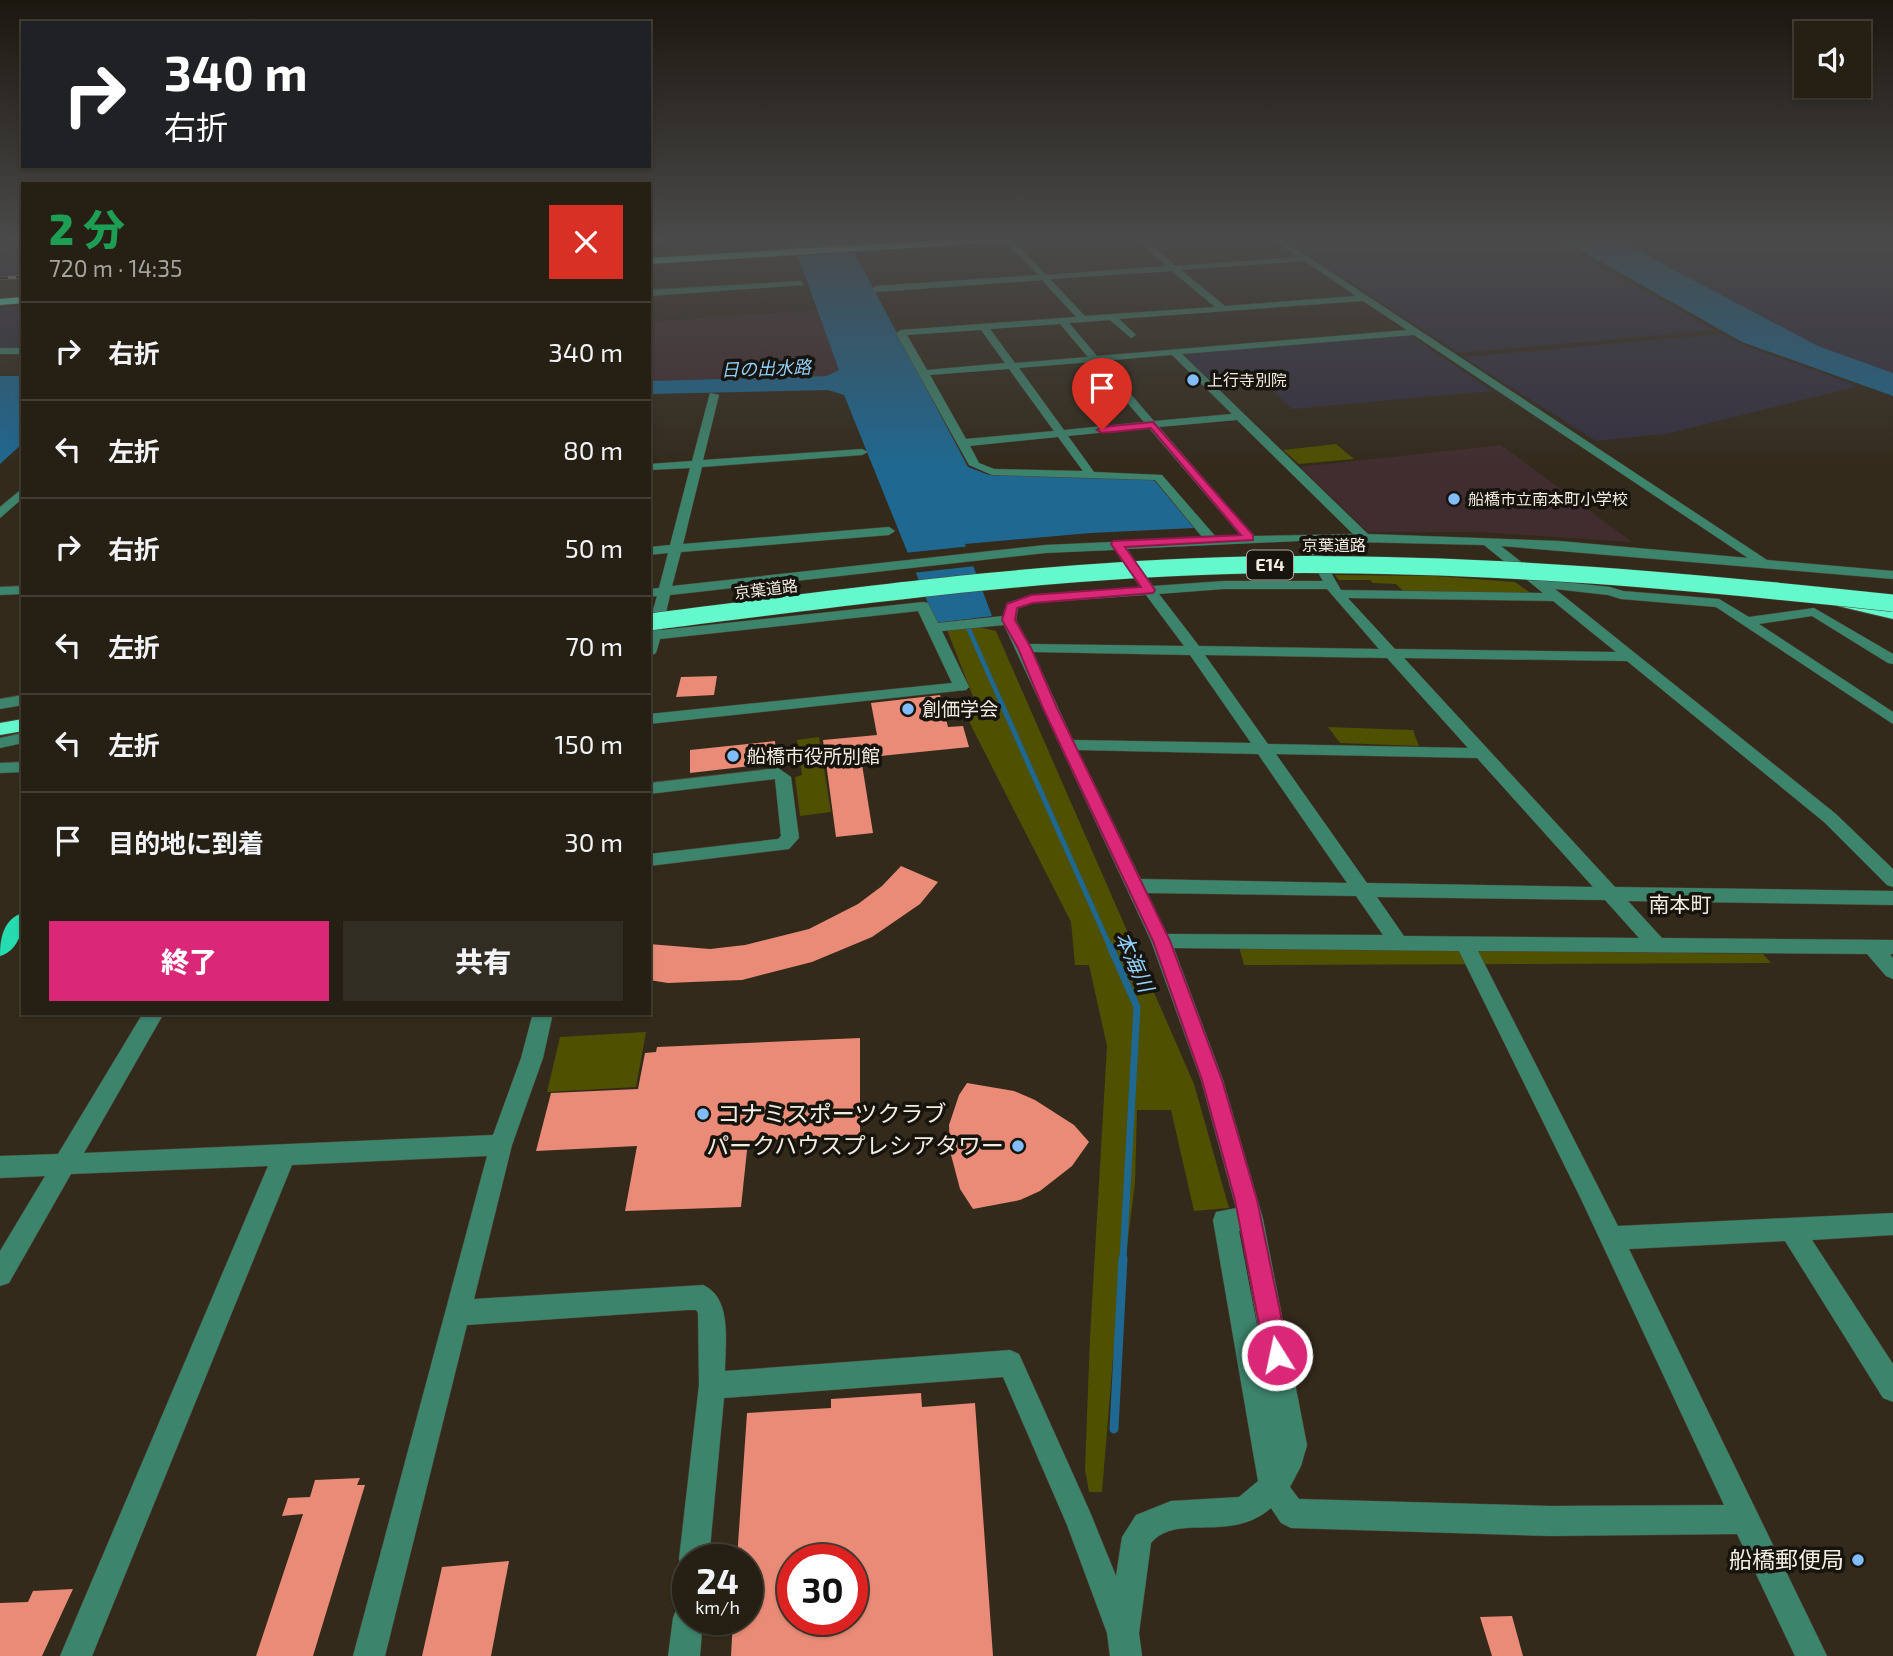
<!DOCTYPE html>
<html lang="ja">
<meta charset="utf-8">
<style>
:root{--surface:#262014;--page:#322d22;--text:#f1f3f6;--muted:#a4a3a0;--line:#423e34;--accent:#db2777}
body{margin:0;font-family:"Exo 2","Noto Sans JP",sans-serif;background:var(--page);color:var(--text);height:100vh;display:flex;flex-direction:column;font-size:26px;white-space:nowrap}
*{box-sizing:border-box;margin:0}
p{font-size:23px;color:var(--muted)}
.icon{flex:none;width:38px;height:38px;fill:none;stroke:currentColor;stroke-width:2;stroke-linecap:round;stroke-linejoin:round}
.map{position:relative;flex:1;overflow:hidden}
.drawer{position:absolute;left:21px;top:182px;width:630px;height:833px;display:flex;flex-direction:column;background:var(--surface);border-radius:0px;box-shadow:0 2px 5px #0004,0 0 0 2px var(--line)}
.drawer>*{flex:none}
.hud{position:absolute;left:21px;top:21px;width:630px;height:147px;border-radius:0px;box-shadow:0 2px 5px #0004,0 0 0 2px var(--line);background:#202124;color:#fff;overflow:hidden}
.fabs{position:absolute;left:1794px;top:21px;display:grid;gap:14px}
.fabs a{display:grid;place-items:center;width:77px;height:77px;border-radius:0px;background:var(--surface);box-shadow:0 2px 5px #0004,0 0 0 2px var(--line);font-size:35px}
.speed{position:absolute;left:672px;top:1544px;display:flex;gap:14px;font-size:35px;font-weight:700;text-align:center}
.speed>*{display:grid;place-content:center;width:91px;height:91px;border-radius:50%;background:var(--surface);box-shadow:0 2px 5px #0004,0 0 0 2px var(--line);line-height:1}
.speed small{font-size:18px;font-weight:400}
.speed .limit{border:10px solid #d22;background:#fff;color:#111}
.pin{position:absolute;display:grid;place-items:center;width:60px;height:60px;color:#fff;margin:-72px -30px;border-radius:50% 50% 50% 0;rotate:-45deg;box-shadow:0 0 7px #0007}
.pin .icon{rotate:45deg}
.me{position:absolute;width:77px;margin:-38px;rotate:350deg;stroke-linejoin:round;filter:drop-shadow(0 0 5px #0008)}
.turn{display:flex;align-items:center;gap:24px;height:147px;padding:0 28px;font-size:32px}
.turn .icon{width:91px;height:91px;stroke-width:2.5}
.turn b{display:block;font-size:49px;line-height:60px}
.round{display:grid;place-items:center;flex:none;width:74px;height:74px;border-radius:0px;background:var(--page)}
.overview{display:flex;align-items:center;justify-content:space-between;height:119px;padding:0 28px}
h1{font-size:42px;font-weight:800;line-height:52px;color:#1e9e55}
.action{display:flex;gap:14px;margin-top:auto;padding:14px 28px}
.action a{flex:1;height:80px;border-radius:0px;background:var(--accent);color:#fff;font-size:28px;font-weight:800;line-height:80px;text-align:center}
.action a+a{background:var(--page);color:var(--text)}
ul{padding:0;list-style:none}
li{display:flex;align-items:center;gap:21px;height:98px;padding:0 28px;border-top:2px solid var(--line)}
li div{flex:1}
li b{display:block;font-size:26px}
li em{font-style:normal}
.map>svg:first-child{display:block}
</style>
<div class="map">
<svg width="1893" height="1656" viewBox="0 0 1893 1656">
<rect width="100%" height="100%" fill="#332a1b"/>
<g fill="#353040">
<polygon points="10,237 23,237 23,274 0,275 0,243"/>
<polygon points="1280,237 1548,237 1715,330 1459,353"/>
<polygon points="1612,237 1893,237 1893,373 1818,346"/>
<polygon points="23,306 23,348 0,347 0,308"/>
<polygon points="1408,334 1492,391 1292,409 1258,377 1211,381 1182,353"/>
<polygon points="1722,334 1738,343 1858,386 1666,434 1596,441 1463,357"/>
</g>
<g fill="#412d30">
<polygon points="817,310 840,370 826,376 649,381 649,322"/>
<polygon points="1501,445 1632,542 1479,532 1368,532 1300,467"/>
</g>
<g fill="#4f5000">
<polygon points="1336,444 1354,459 1299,464 1283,450"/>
<polygon points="1335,575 1435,576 1515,582 1532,594 1404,592 1396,584 1373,583 1370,580 1339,580"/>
<polygon points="979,627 996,631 1194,1084 1229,1208 1194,1211 1171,1110 1137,1110 1135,1183 1113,1358 1102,1492 1089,1492 1085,1469 1090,1337 1107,1046 1089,965 1075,965 1071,922 958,700 974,699 947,630"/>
<polygon points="1328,727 1413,730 1419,746 1340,743"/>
<polygon points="819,737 831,812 800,816 795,777 802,775 797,740"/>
<polygon points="1239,947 1763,954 1771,963 1244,965"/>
<polygon points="646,1032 636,1087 547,1092 560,1037"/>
</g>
<g fill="#1f6891">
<polygon points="791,237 846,237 968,467 989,475 1154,480 1194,528 1091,533 965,544 992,616 936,623 844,395 828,390 649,394 649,381 826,376 839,370"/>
<polygon points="1557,237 1612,237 1818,346 1893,373 1893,396 1742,342"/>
<polygon points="0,376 23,376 23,443 0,464"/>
</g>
<polygon fill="#332a1b" points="972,546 969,547 976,566 912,573 904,553"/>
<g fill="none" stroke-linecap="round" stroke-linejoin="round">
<polyline stroke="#1f6891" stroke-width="4.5" points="966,623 1001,702"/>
<polyline stroke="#1f6891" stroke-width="5" points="1000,700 1110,947"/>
<polyline stroke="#1f6891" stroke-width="7" points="1110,946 1137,1007 1123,1260"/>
<polyline stroke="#1f6891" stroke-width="9" points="1114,1429 1123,1258"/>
</g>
<g fill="#e98b76" fill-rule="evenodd">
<polygon points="717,676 714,695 676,697 681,677"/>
<polygon points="940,695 948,727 963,726 969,747 861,758 873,833 836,837 823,740 877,735 871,703"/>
<polygon points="775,741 777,763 690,773 690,750"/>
<polygon points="901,866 938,882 920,904 872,937 812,962 742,980 668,983 649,980 649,944 710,949 745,945 809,929 858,904 882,886"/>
<polygon points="860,1038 860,1135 748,1141 741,1207 625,1211 637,1146 536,1151 551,1093 638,1089 645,1053 656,1052 657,1047"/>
<polygon points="967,1083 1014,1091 1035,1100 1074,1125 1089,1142 1072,1166 1040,1191 1020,1200 973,1209 960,1189 950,1151 949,1125 959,1095"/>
<path d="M921,1393L922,1407L975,1403L993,1656H731L733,1619H747V1559H737L747,1413L831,1408V1399ZM793,1559H852V1619H793Z"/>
<polygon points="360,1478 357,1485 365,1485 313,1656 256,1656 303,1514 282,1516 288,1498 310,1497 315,1480"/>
<polygon points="509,1561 491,1656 422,1656 442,1567"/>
<polygon points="73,1589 42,1656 0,1656 0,1603 28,1602 33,1591"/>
<polygon points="1512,1616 1523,1656 1492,1656 1480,1617"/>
</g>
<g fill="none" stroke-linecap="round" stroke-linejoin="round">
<g stroke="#4e4537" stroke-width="1">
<g id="minor">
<polygon points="0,237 7,237 0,241"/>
<polygon points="649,237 667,237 649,240"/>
<path d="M1133,237H1141L1176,266L1298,257L1269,237H1278L1767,560L1893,571V579L1501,546L1544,580L1610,587L1623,591L1719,599L1749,617L1814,608L1893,654V664L1888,663L1812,616L1759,624L1893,712V724L1716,607L1621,599L1608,595L1555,589L1836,814L1893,869V887L1887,885L1824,822L1627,661L1404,658L1615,887L1893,891V905L1628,901L1662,938L1893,940V954H1890L1893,958V979L1886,976L1867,954L1478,951L1618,1226L1893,1213V1235L1812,1240L1893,1364V1402L1883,1398L1785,1241L1629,1249L1827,1656H1795L1737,1534L1550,1536L1291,1528L1281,1523L1271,1508C1230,1544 1177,1512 1151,1543L1139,1633L1142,1656H1110L1107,1633L1067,1525L1003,1377L724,1398L709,1559H688V1571L683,1570L679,1559L699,1385L698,1313L696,1310H687L467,1325L385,1656H353L487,1156L292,1165L92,1656H60L268,1166L71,1174L9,1283L0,1286V1251L45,1176L0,1178V1156L58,1154L143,1013H164L84,1153L493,1135L521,1058L533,1013H553L543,1058L512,1145L474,1299L703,1285C733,1298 725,1344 725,1371L1010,1350L1019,1354L1090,1512L1116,1576L1122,1537L1136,1515L1171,1501L1239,1497L1258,1481L1213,1220L1216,1212L1236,1208L1201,1080L1151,941L1004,625L942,631L969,687L966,690L649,724V714L952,683L918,611L660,639L656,653L649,657V624L657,596L649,597V589L659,588L668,553L649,555V547L670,545L690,468L649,470V464L692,461L710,393L719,395L703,460L862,449L868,452L862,455L702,467L683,544L889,527L895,531L889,535L681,552L672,586L1045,545L1203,538L1155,480L992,475L969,465L896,333L901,330L1076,317L1042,280L876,292L872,289L876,286L1038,275L1008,243L1011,239L1046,275L1167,266ZM1305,261L1356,296L1225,306L1181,270ZM1172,271L1215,307L1085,316L1050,279ZM1363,301L1407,330L1097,356L1069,323L1110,320L1131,338L1136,335L1119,319ZM1060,324L1088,357L1015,363L990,329ZM981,330L1005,363L927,370L907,335ZM1414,335L1748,558L1559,541L1368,534L1182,354ZM1172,355L1232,414L1154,421L1102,361ZM1092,362L1144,422L1064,430L1019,368ZM1009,369L1054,431L966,439L930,375ZM1237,420L1353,534L1254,536L1159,427ZM1149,428L1241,536L1216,537L1162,475L1094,472L1068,436ZM1058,437L1083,471L994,469L979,463L970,446ZM1300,541L1323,581H1224L1153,586L1127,549ZM1313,541L1484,545L1543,593L1341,590ZM1115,550L1140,587L1031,595L1007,603L1003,616L938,623L928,603L923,602L662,630L670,595L1045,553ZM1224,589H1327L1379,649L1199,646L1159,594ZM1146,595L1184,646L1029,644L1016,620L1018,608L1033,603ZM1348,598L1553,601L1616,652L1395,649ZM1033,652L1190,655L1251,743L1073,740ZM1205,655L1387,658L1468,748L1268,744ZM1078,750L1258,754L1347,883L1141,879ZM1276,754L1477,758L1593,887L1367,883ZM1147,893L1356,896L1383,935L1167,934ZM1377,897L1605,900L1639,938L1404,936ZM1174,948L1459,951L1581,1199L1724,1505L1550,1506L1299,1499L1290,1487L1301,1466L1307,1445L1263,1219L1223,1080ZM1239,1231H1241L1270,1395Z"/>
<polygon points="801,281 804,285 649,296 649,290"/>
<rect x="0" y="348" width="23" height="6"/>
<polygon points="23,488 23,498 0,518 0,507"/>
<polygon points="23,586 23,594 0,595 0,587"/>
<polygon points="23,695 23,705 0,709 0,699"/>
<polygon points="23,733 23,743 0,748 0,738"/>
<polygon points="23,762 23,772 0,773 0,763"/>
<polygon points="778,768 791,777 799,838 789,849 649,866 649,854 778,839 781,836 775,779 649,794 649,783"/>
<polygon points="688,1603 688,1619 703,1619 700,1656 668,1656 673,1618 677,1607"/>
</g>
</g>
<g stroke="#4e4537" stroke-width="1">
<path id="major" d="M23,913C23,930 19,950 0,956C0,939 3,919 23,913Z"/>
</g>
<g stroke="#4e4537" stroke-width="2">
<g id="highway">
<polygon points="992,237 1036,237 1032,240 649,264 649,258"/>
<polygon points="23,297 23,303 0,305 0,299"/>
<polygon points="1844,598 1893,609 1893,619 1838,606 1836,603"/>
<polygon points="23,719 23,731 0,735 0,723"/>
</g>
</g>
<use href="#minor" fill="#3d846d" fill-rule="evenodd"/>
<use href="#major" fill="#24dcaf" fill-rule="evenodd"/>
<use href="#highway" fill="#63f9cc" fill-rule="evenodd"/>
<g stroke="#aaa297" stroke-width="3.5">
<g id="rail">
<polyline points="649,241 724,237"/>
<polyline points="0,278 23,277"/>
</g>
</g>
<use href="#rail" stroke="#17130d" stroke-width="2.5" stroke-dasharray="8" stroke-linecap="butt"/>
<g stroke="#4e4537" stroke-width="18" stroke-linecap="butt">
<path id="highway-bridge" d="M649,622C848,597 1048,569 1248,565C1464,561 1679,580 1893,603"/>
</g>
<use href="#highway-bridge" stroke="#63f9cc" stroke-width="17"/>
</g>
<linearGradient id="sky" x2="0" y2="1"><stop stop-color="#1c170f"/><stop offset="0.51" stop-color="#4a4a4a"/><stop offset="1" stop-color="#4a4a4a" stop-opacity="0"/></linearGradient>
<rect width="1893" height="469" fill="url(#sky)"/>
<polygon fill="#db2777" stroke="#8e194d" stroke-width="2" points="1153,422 1253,535 1253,540 1125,547 1155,590 1153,593 1033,603 1017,608 1015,620 1031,648 1057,708 1170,941 1222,1080 1257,1200 1289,1355 1285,1364 1277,1367 1268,1364 1265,1355 1235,1200 1202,1080 1153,941 1043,708 1018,648 1002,620 1007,604 1031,595 1141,587 1111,544 1113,541 1241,535 1151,428 1102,433 1097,430 1102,427"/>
<g fill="#80bdfa" stroke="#17130d" stroke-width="2.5">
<circle cx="1193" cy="380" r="7"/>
<circle cx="1454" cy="499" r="7"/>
<circle cx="908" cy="709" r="7"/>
<circle cx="733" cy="756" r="7"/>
<circle cx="703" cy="1114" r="7"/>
<circle cx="1018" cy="1146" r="7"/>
<circle cx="1858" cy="1560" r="7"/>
</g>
<g text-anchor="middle" stroke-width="7" stroke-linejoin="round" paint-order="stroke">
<g font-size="16" fill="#f1ebe1" stroke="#17130d" text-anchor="start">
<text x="1207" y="386">上行寺別院</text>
<text x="1468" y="505">船橋市立南本町小学校</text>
</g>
<g font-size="16" fill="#f1ebe1" stroke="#17130d">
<text x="1334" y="551">京葉道路</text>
<text transform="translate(766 589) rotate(-7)" y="6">京葉道路</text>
</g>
<g font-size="18" font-style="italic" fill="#90d1fc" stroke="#17130d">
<text transform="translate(766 369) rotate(-2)" y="6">日の出水路</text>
</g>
<rect fill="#17130d" stroke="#b0aaa1" stroke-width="2" x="1247" y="550.5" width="46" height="29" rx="5"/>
<g font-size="18" font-weight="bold" fill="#f1ebe1">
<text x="1270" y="571">E14</text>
</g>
<g font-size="19" fill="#f1ebe1" stroke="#17130d" text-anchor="start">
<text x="922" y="716">創価学会</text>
<text x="747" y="763">船橋市役所別館</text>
</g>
<g font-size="21" fill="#f1ebe1" stroke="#17130d">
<text x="1680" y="912">南本町</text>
</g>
<g font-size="21" font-style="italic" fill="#90d1fc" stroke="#17130d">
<text transform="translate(1134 962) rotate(66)" y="7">本海川</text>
</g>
<g font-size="23" fill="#f1ebe1" stroke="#17130d" text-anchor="end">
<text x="717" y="1122" text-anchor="start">コナミスポーツクラブ</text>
<text x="1004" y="1154">パークハウスプレシアタワー</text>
<text x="1844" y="1568">船橋郵便局</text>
</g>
</g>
</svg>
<div class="fabs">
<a><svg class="icon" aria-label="sound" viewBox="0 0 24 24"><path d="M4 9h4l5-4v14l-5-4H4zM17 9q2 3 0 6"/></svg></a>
</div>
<div class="speed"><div>24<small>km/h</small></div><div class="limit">30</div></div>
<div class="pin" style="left:1102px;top:430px;background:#d93025"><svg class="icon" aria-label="arrive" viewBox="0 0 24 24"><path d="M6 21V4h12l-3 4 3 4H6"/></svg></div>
<svg class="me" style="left:1277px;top:1355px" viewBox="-20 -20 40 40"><circle r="17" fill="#db2777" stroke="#fff" stroke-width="3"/><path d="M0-11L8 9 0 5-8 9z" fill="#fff"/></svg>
<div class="hud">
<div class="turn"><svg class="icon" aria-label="right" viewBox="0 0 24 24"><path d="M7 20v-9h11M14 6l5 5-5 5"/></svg><div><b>340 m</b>右折</div></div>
</div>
<section class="drawer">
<div class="overview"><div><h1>2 分</h1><p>720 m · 14:35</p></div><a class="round" style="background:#d93025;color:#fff"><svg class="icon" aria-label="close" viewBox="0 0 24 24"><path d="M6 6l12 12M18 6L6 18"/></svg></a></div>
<ul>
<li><svg class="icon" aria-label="right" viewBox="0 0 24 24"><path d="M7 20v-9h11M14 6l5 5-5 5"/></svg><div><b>右折</b></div><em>340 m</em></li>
<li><svg class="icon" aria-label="left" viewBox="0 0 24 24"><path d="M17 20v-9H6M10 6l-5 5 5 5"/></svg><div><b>左折</b></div><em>80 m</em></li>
<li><svg class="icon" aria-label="right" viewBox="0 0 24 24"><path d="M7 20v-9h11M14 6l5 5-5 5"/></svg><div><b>右折</b></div><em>50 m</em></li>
<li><svg class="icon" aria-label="left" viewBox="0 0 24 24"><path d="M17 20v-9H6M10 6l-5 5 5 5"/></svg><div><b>左折</b></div><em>70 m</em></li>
<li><svg class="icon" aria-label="left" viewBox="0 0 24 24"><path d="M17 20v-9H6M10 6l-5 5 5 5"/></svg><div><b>左折</b></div><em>150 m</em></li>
<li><svg class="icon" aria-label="arrive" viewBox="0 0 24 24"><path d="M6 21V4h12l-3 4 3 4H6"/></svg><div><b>目的地に到着</b></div><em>30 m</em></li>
</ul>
<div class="action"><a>終了</a><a>共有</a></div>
</section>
</div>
